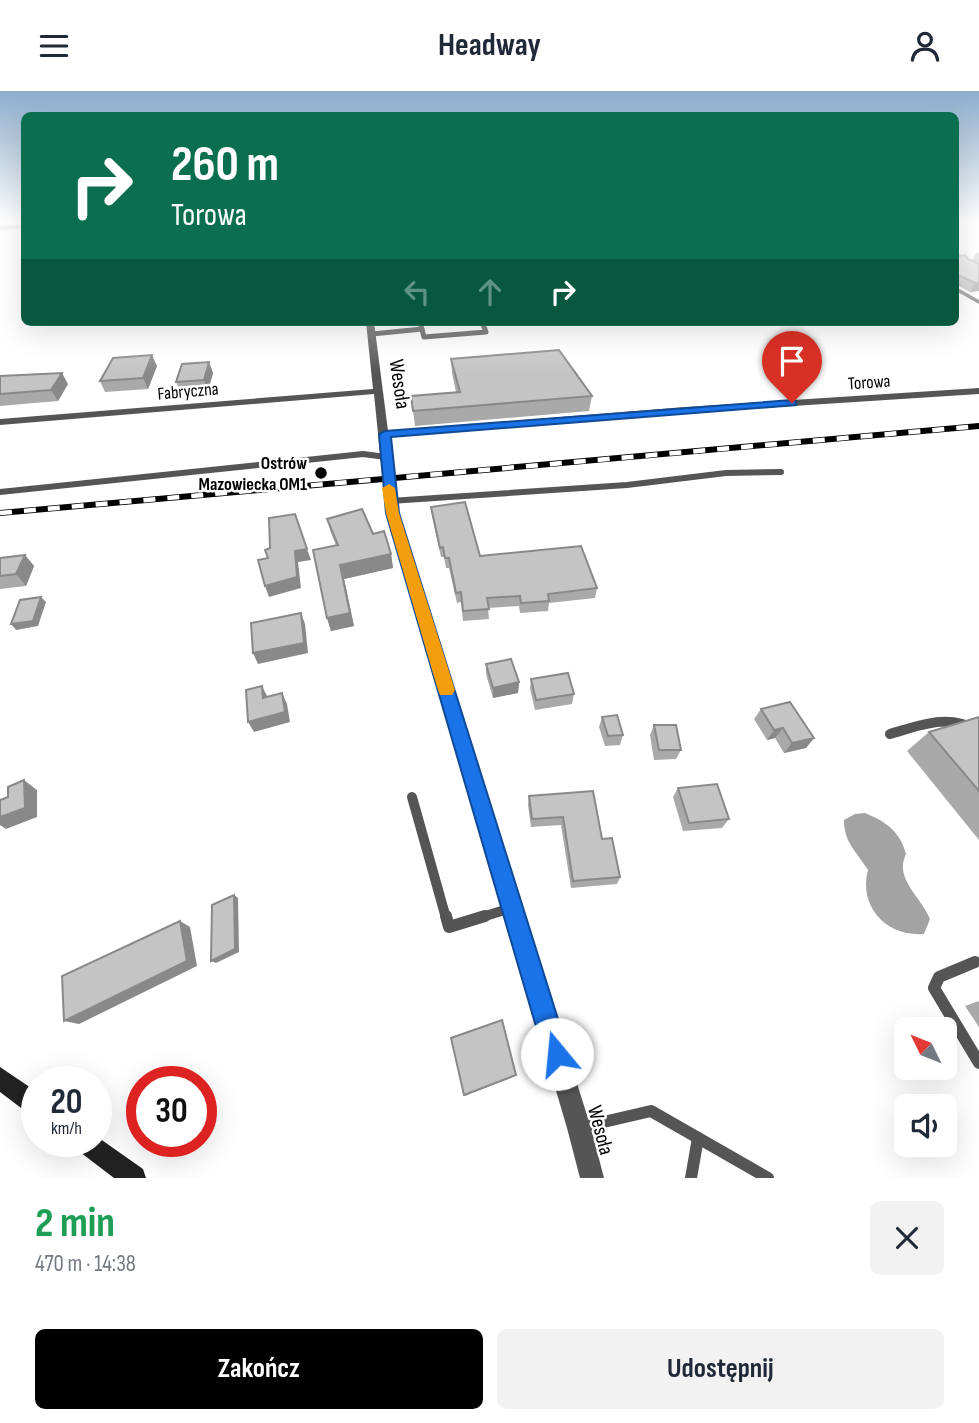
<!DOCTYPE html>
<html lang="pl">
<meta charset="utf-8">
<style>
:root{--surface:#fff;--page:#f2f2f3;--text:#1f2937;--muted:#747a83;--accent:#000}
body{margin:0;font-family:"Sofia Sans Condensed",sans-serif;background:var(--page);color:var(--text);height:100vh;display:flex;flex-direction:column;font-size:26px;white-space:nowrap}
*{box-sizing:border-box;margin:0}
p{font-size:23px;color:var(--muted)}
.icon{flex:none;width:38px;height:38px;fill:none;stroke:currentColor;stroke-width:2;stroke-linecap:round;stroke-linejoin:round}
.map{position:relative;height:1087px;overflow:hidden}
.details{display:flex;flex-direction:column;background:var(--surface);flex:1}
.details>*{flex:none}
.banner{position:absolute;left:21px;top:21px;width:938px;height:214px;border-radius:10px;box-shadow:0 7px 28px #0002;background:#0b6e4f;color:#fff;overflow:hidden}
.needle{width:46px;rotate:313deg}
.controls{position:absolute;left:894px;top:926px;display:grid;gap:14px}
.controls a{display:grid;place-items:center;width:63px;height:63px;border-radius:10px;background:var(--surface);box-shadow:0 7px 28px #0002;font-size:35px}
.speed{position:absolute;left:21px;top:975px;display:flex;gap:14px;font-size:35px;font-weight:700;text-align:center}
.speed>*{display:grid;place-content:center;width:91px;height:91px;border-radius:50%;background:var(--surface);box-shadow:0 7px 28px #0002;line-height:1}
.speed small{font-size:18px;font-weight:400}
.speed .limit{border:10px solid #d22;background:#fff;color:#111}
.pin{position:absolute;display:grid;place-items:center;width:60px;height:60px;color:#fff;margin:-72px -30px;border-radius:50% 50% 50% 0;rotate:-45deg;box-shadow:0 0 7px #0007}
.pin .icon{rotate:45deg}
.me{position:absolute;width:77px;margin:-38px;rotate:343deg;stroke-linejoin:round;filter:drop-shadow(0 0 5px #0008)}
.turn{display:flex;align-items:center;gap:24px;height:147px;padding:0 35px;font-size:32px}
.turn .icon{width:91px;height:91px;stroke-width:2.5}
.turn b{display:block;font-size:49px;line-height:60px}
.lanes{display:flex;align-items:center;height:66px;padding:0 35px;background:#0003;justify-content:center;gap:35px;direction:ltr}
.lanes .off{opacity:.35}
.round{display:grid;place-items:center;flex:none;width:74px;height:74px;border-radius:10px;background:var(--page)}
.head{display:flex;align-items:center;justify-content:space-between;height:119px;padding:0 35px}
h1{font-size:42px;font-weight:700;line-height:52px;color:#1e9e55}
.cta{display:flex;gap:14px;margin-top:auto;padding:14px 35px}
.cta a{flex:1;height:80px;border-radius:10px;background:var(--accent);color:#fff;font-size:28px;font-weight:700;line-height:80px;text-align:center}
.cta a+a{background:var(--page);color:var(--text)}
header{display:flex;justify-content:space-between;align-items:center;height:91px;padding:0 35px;background:var(--surface);font-size:32px;font-weight:700}
.map>svg:first-child{display:block}
</style>
<header><svg class="icon" aria-label="menu" viewBox="0 0 24 24"><path d="M4 6h16M4 12h16M4 18h16"/></svg>Headway<svg class="icon" aria-label="person" viewBox="0 0 24 24"><circle cx="12" cy="8" r="4"/><path d="M4 21q1-7 8-7t8 7"/></svg></header>
<div class="map">
<svg width="979" height="1087" viewBox="0 0 979 1087">
<rect width="100%" height="100%" fill="#fff"/>
<path fill="#a3a3a3" d="M865,722C887,731 900,741 906,763C894,788 920,804 930,828L924,843C887,846 858,816 868,779C857,761 844,752 844,729L855,723Z"/>
<g fill="none" stroke-linecap="round" stroke-linejoin="round">
<polyline stroke="#555" stroke-width="3.5" points="956,198 979,211"/>
<g stroke="#555" stroke-width="5">
<polyline points="420,231 424,246 486,241 482,231"/>
<polyline points="372,243 422,238"/>
</g>
<g stroke="#555" stroke-width="6">
<polyline points="0,401 363,363 386,366"/>
<polyline points="390,410 627,394 726,382 781,381"/>
</g>
<g stroke="#555" stroke-width="10">
<path d="M890,643C921,634 949,622 979,640"/>
<polyline points="412,706 446,827"/>
<polyline points="479,827 511,817"/>
</g>
<g stroke="#555" stroke-width="12">
<polyline points="446,825 449,836 485,825"/>
<polyline points="975,871 939,886 934,897 979,972"/>
<polyline points="582,1036 651,1020 768,1087"/>
<polyline points="691,1087 698,1047"/>
</g>
<g fill="#555" fill-rule="evenodd">
<polygon points="24,133 24,137 0,139 0,135"/>
<polygon points="366,231 374,231 388,340 685,316 979,297 979,303 685,322 388,346 398,422 591,1037 604,1087 580,1087 567,1037 386,422 374,303 0,334 0,328 373,298"/>
</g>
<g fill="#222" fill-rule="evenodd">
<polygon points="0,976 37,1001 37,1026 29,1023 0,1001"/>
<polygon points="96,1045 143,1078 146,1087 114,1087 76,1058 72,1050 96,1050"/>
</g>
<g stroke="#000" stroke-width="6">
<polyline id="rail" points="0,422 979,335"/>
</g>
<use href="#rail" stroke="#fff" stroke-width="4.5" stroke-dasharray="12" stroke-linecap="butt"/>
</g>
<g fill="#a9a9a9">
<polygon points="976,162 979,162 979,200 970,201 959,195 956,201 956,165 972,170"/>
<polygon points="451,268 592,305 589,320 415,335 411,305 456,301 452,282"/>
<polygon points="209,271 213,282 208,300 181,302 176,291"/>
<polygon points="157,275 148,298 105,301 100,290"/>
<polygon points="0,285 68,293 58,310 0,315"/>
<polygon points="431,416 480,465 597,497 595,507 549,512 548,520 520,522 519,515 488,517 489,528 463,530 461,511 457,512 449,477 446,477 444,466 441,466 432,425"/>
<polygon points="327,428 373,443 391,463 393,477 344,488 354,535 331,540 327,527 336,454 331,442"/>
<polygon points="25,464 34,475 26,495 0,498 0,467"/>
<polygon points="486,573 519,591 518,602 493,607 486,583"/>
<polygon points="531,588 574,603 572,613 535,619 530,598"/>
<polygon points="761,618 814,647 806,657 784,662 775,647 767,649 754,628"/>
<polygon points="602,626 623,644 620,654 605,655 599,636"/>
<polygon points="979,626 979,749 907,660 929,641"/>
<polygon points="654,634 681,659 676,668 654,669 650,644"/>
<polygon points="678,697 729,728 722,737 683,740 673,706"/>
<polygon points="529,705 602,748 620,786 617,793 571,797 561,734 531,736 528,714"/>
<polygon points="979,910 979,936 965,915"/>
</g>
<g fill="#898989">
<polygon points="975,192 979,192 979,200 970,201"/>
<polygon points="152,264 157,275 148,298 143,287"/>
<polygon points="209,271 213,282 208,300 204,289"/>
<polygon points="62,282 68,293 58,310 51,299"/>
<polygon points="307,458 311,469 298,471 301,497 269,506 265,495 295,460"/>
<polygon points="391,463 393,477 344,488 354,535 331,540 327,527 340,474"/>
<polygon points="25,464 34,475 26,495 16,483"/>
<polygon points="41,506 46,511 38,535 16,539 11,533"/>
<polygon points="301,522 305,533 308,562 258,573 253,562"/>
<polygon points="519,591 518,602 493,607 493,597"/>
<polygon points="262,595 267,605 269,617 263,607"/>
<polygon points="282,602 287,613 290,631 254,641 248,631"/>
<polygon points="783,637 775,647 767,649 774,639"/>
<polygon points="814,647 806,657 784,662 792,652"/>
<polygon points="24,689 37,699 37,726 6,738 0,734 0,726"/>
<polygon points="234,804 238,807 239,861 216,872 211,870"/>
<polygon points="180,830 190,836 197,875 79,933 64,930"/>
<polygon points="516,984 515,985 465,1005 464,1004"/>
</g>
<g fill="#c4c4c4" stroke="#898989" stroke-width="2">
<polygon points="965,164 968,168 979,173 979,192 975,192 960,185 956,189 960,194 956,194 956,165"/>
<polygon points="559,259 592,305 413,320 411,305 460,301 451,268"/>
<polygon points="152,264 143,287 100,290 113,267"/>
<polygon points="209,271 204,289 176,291 182,273"/>
<polygon points="62,282 51,299 0,303 0,285"/>
<polygon points="465,411 480,465 581,455 597,497 548,503 549,510 521,512 520,505 487,507 489,518 463,520 461,501 456,502 449,467 445,467 443,456 440,457 431,416"/>
<polygon points="362,418 373,443 384,440 391,463 340,474 350,522 327,527 313,459 338,454 327,428"/>
<polygon points="295,423 307,458 295,460 297,486 265,495 258,469 268,467 265,459 270,457 269,427"/>
<polygon points="25,464 16,483 0,485 0,467"/>
<polygon points="41,506 33,530 11,533 20,509"/>
<polygon points="301,522 304,552 253,562 251,532"/>
<polygon points="511,568 519,591 493,597 486,573"/>
<polygon points="568,582 574,603 536,609 531,588"/>
<polygon points="262,595 263,607 282,602 285,621 248,631 246,599"/>
<polygon points="790,611 814,647 792,652 783,637 774,639 761,618"/>
<polygon points="617,624 623,644 608,645 602,626"/>
<polygon points="979,626 979,700 929,641"/>
<polygon points="654,634 676,634 681,659 659,659"/>
<polygon points="24,689 25,717 0,726 0,709 8,706 8,696"/>
<polygon points="717,693 729,728 689,732 678,697"/>
<polygon points="593,700 602,748 612,747 620,786 573,790 563,726 532,728 529,705"/>
<polygon points="234,804 235,858 211,870 212,814"/>
<polygon points="180,830 187,870 64,930 62,885"/>
<polygon points="502,929 516,984 464,1004 451,947"/>
</g>
<linearGradient id="sky" x2="0" y2="1"><stop stop-color="#8cadcc"/><stop offset="0.46" stop-color="#fff"/><stop offset="1" stop-color="#fff" stop-opacity="0"/></linearGradient>
<rect width="979" height="282" fill="url(#sky)"/>
<polygon fill="#1a73e8" stroke="#114b97" stroke-width="2" points="792,309 796,310 796,314 391,346 399,422 569,963 566,972 557,976 548,972 544,963 386,422 379,343 385,340"/>
<polygon fill="#f59e0b" points="389,393 395,397 399,422 455,599 452,604 440,604 438,599 386,422 382,397"/>
<circle fill="#000" stroke="#fff" stroke-width="2.5" cx="321" cy="382" r="7"/>
<g text-anchor="middle" stroke-width="5" stroke-linejoin="round" paint-order="stroke">
<g font-size="18" fill="#000" stroke="#fff">
<text transform="translate(869 291) rotate(-4)" y="6">Torowa</text>
<text transform="translate(188 300) rotate(-5)" y="6">Fabryczna</text>
</g>
<g font-size="18" font-weight="bold" fill="#000" stroke="#fff" text-anchor="end">
<text x="307" y="378">Ostrów<tspan x="307" dy="21">Mazowiecka OM1</tspan></text>
</g>
<g font-size="21" fill="#000" stroke="#fff">
<text transform="translate(400 293) rotate(82)" y="7">Wesoła</text>
<text transform="translate(601 1039) rotate(75)" y="7">Wesoła</text>
</g>
</g>
</svg>
<div class="controls">
<a><svg class="needle" viewBox="-14 -14 28 28"><path d="M0-13l5 13h-10z" fill="#e53935"/><path d="M0 13l5-13h-10z" fill="#747a83"/></svg></a>
<a><svg class="icon" aria-label="sound" viewBox="0 0 24 24"><path d="M4 9h4l5-4v14l-5-4H4zM17 9q2 3 0 6"/></svg></a>
</div>
<div class="speed"><div>20<small>km/h</small></div><div class="limit">30</div></div>
<div class="pin" style="left:792px;top:312px;background:#d93025"><svg class="icon" aria-label="arrive" viewBox="0 0 24 24"><path d="M6 21V4h12l-3 4 3 4H6"/></svg></div>
<svg class="me" style="left:557px;top:963px" viewBox="-20 -20 40 40"><circle r="19" fill="#fff"/><path d="M0-13L10 11 0 6-10 11z" fill="#1a73e8"/></svg>
<div class="banner">
<div class="turn"><svg class="icon" aria-label="right" viewBox="0 0 24 24"><path d="M7 20v-9h11M14 6l5 5-5 5"/></svg><div><b>260 m</b>Torowa</div></div>
<div class="lanes"><svg class="icon off" aria-label="left" viewBox="0 0 24 24"><path d="M17 20v-9H6M10 6l-5 5 5 5"/></svg><svg class="icon off" aria-label="ahead" viewBox="0 0 24 24"><path d="M12 20V5M6 11l6-6 6 6"/></svg><svg class="icon" aria-label="right" viewBox="0 0 24 24"><path d="M7 20v-9h11M14 6l5 5-5 5"/></svg></div>
</div>
</div>
<section class="details">
<div class="head"><div><h1>2 min</h1><p>470 m · 14:38</p></div><a class="round"><svg class="icon" aria-label="close" viewBox="0 0 24 24"><path d="M6 6l12 12M18 6L6 18"/></svg></a></div>
<div class="cta"><a>Zakończ</a><a>Udostępnij</a></div>
</section>
